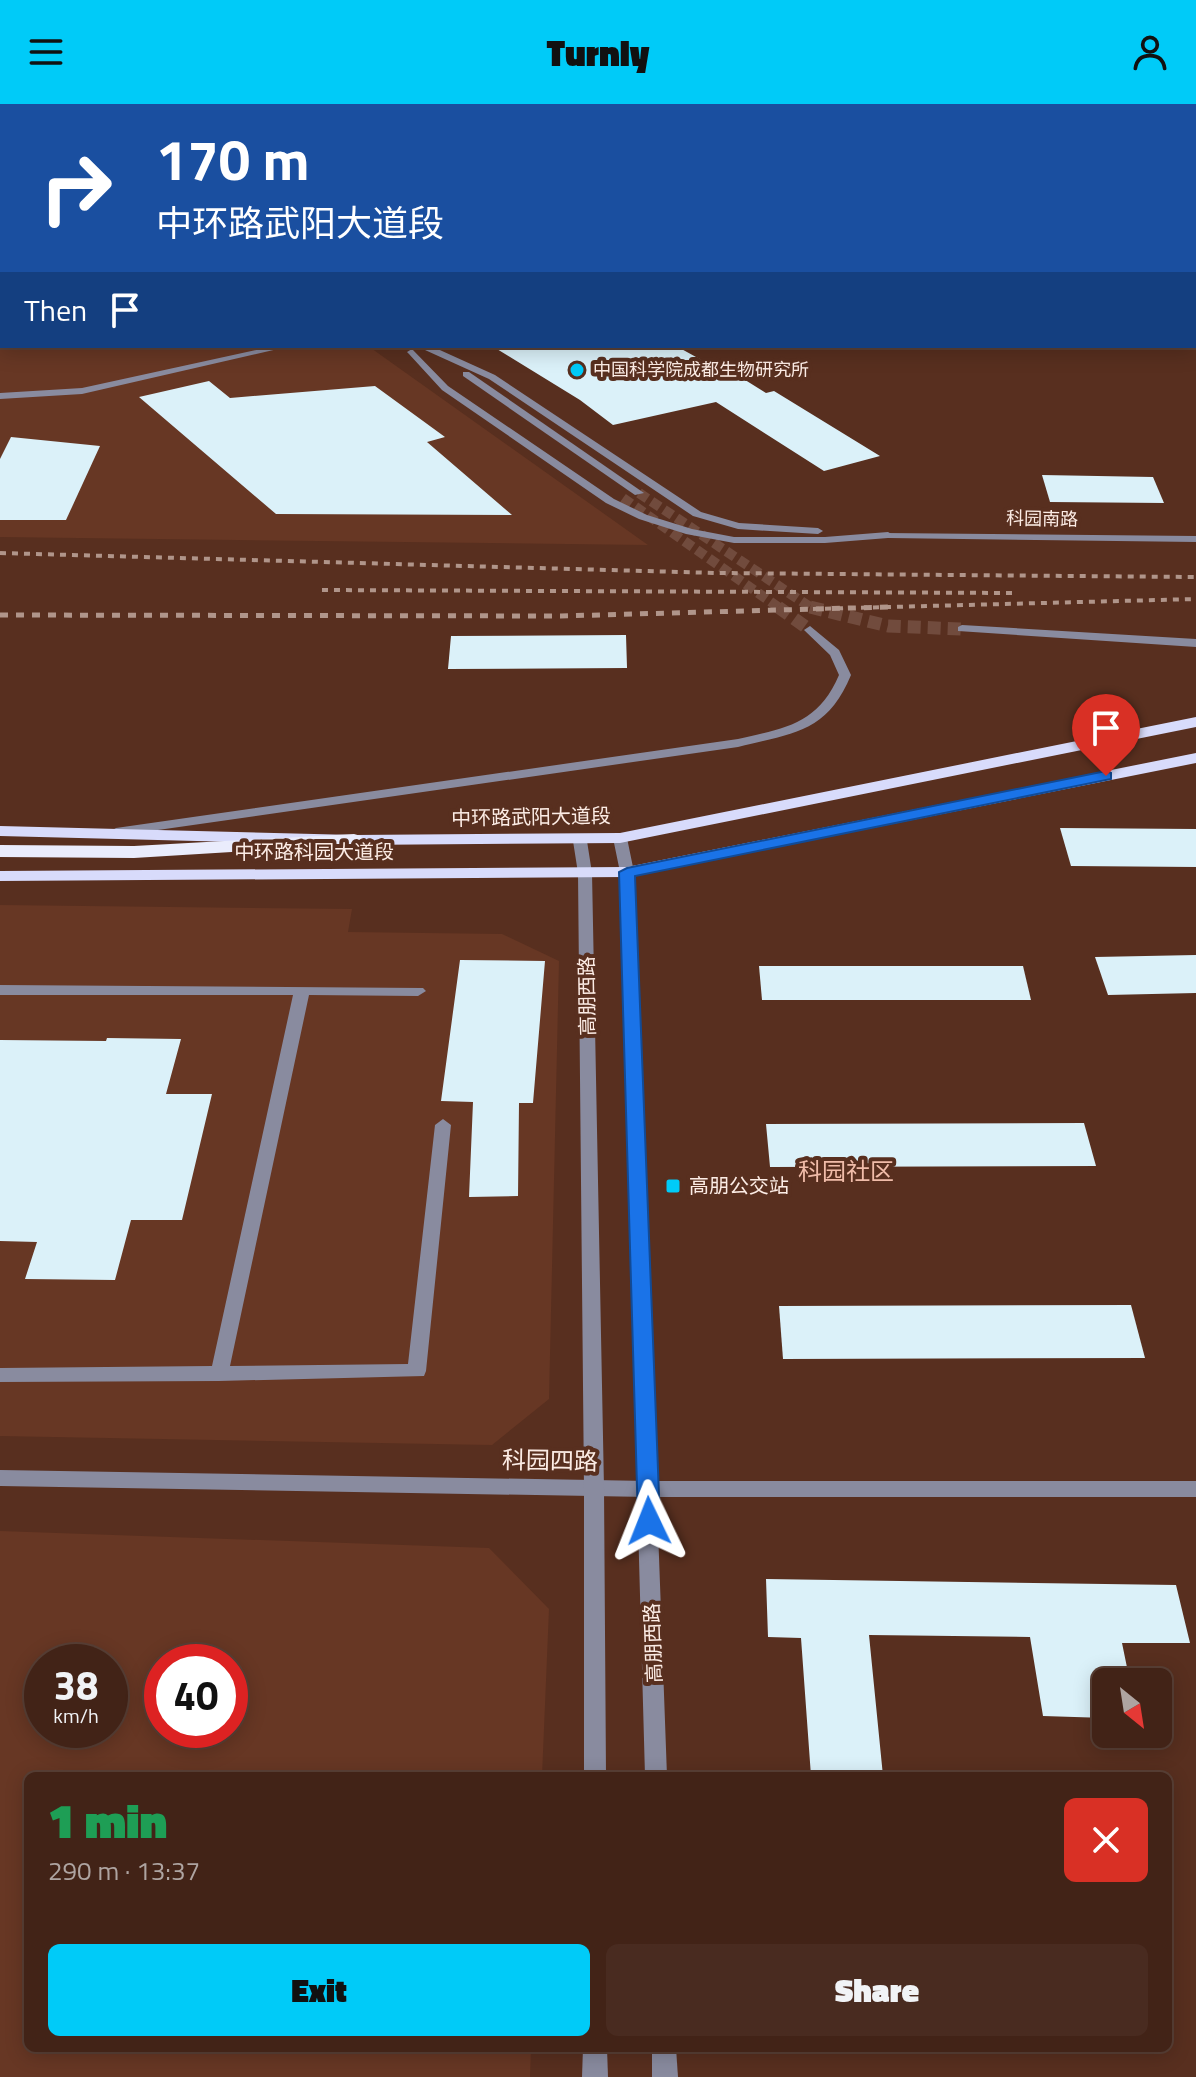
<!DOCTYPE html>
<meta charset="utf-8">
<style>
:root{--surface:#422317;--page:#492b20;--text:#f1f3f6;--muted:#aea4a1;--line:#5a4036;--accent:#00cbf8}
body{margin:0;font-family:"Titillium Web","Noto Sans SC",sans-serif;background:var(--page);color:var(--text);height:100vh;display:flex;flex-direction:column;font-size:30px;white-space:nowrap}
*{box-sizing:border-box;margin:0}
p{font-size:26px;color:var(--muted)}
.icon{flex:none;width:44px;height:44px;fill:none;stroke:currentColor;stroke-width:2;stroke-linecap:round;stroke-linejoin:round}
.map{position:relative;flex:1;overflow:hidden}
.drawer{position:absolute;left:24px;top:1668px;width:1148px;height:280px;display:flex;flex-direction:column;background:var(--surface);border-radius:12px;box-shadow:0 4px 20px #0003,0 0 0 2px var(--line)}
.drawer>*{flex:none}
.banner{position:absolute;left:0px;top:0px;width:1196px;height:244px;box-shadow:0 4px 20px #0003,0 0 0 2px var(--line);background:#1a4fa0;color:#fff;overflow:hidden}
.needle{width:52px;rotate:150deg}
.fabs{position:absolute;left:1092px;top:1564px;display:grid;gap:16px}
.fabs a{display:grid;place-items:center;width:80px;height:80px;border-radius:12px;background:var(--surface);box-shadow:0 4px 20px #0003,0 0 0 2px var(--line);font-size:40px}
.speed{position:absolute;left:24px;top:1540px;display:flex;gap:16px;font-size:40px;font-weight:700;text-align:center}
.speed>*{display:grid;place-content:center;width:104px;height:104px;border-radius:50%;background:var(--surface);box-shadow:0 4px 20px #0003,0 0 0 2px var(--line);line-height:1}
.speed small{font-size:20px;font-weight:400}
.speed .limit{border:12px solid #d22;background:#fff;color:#111}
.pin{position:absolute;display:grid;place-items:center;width:68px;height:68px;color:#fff;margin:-82px -34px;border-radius:50% 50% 50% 0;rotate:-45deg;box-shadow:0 0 8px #0007}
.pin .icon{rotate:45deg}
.me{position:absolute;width:88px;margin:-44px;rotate:358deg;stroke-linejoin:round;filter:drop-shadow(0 0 6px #0008)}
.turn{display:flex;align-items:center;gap:28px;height:168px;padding:0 24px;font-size:36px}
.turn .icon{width:104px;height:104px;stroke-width:2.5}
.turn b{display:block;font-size:56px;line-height:68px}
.then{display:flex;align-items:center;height:76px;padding:0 24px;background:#0003;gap:16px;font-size:30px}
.round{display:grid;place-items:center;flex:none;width:84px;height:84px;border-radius:12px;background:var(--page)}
.overview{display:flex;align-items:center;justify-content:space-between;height:136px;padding:0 24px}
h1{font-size:48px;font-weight:800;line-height:60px;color:#1e9e55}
.button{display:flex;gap:16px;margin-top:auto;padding:16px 24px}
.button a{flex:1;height:92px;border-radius:12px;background:var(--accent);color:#111;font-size:32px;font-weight:800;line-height:92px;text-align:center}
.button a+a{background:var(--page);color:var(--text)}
header{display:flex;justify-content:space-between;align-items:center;height:104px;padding:0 24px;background:var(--accent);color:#111;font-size:36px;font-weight:800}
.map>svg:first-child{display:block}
</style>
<header><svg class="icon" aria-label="menu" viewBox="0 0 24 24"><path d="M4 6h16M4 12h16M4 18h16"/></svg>Turnly<svg class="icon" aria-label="person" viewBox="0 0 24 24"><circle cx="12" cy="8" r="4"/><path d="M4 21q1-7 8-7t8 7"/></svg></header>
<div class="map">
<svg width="1196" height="1973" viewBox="0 0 1196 1973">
<rect width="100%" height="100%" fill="#582f1f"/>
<g fill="#673724" fill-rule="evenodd">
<polygon points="0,0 21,2 2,2 2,242 368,242 648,441 0,433"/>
<polygon points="151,0 493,0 481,2"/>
<polygon points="0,801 352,805 348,828 502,830 559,857 549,1295 492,1341 0,1332"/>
<path d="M0,1427L489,1444L549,1505L542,1672H28V1944H531L530,1973H0ZM110,1558V1626H42V1558ZM162,1558H230V1626H162Z"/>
</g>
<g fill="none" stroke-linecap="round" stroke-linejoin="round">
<polyline stroke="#0b6e4b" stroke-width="5" points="913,0 919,2"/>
</g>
<g fill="#dbf1f9">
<polygon points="492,242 676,242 718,265 726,264 766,289 774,287 880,352 824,367 716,298 613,321 580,296"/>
<polygon points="209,277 230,294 375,282 445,333 427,338 512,411 276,410 139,293"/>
<polygon points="11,333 100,342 66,416 0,416 0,355"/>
<polygon points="1042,371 1153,373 1164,399 1050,398"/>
<polygon points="626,531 627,564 448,565 451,532"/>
<polygon points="1060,724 1196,725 1196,763 1071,762"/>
<polygon points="1196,851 1196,889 1108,891 1095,853"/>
<polygon points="460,856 545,857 533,999 519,999 518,1092 469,1093 473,998 441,997"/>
<polygon points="759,862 1023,862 1031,896 762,896"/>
<polygon points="107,934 181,935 166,990 212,990 182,1116 131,1116 115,1176 25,1175 37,1138 0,1137 0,936 106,937"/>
<polygon points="1084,1019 1096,1062 770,1063 766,1020"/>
<polygon points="1131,1201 1145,1254 783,1255 779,1202"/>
<polygon points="766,1475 1176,1481 1190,1539 1122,1539 1130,1578 1106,1578 1106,1614 1043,1612 1030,1533 869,1531 883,1672 811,1672 801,1534 768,1533"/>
</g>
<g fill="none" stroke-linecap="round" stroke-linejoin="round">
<g stroke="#714b3d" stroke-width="10" stroke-dasharray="10 5" stroke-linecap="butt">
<polyline points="639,389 813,505"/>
<polyline points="623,394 781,505"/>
</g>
<g stroke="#714b3d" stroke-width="13" stroke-dasharray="13 7" stroke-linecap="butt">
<polyline points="778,503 810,526"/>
<polyline points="810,503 888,522 962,525"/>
</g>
<g fill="#898b9f" fill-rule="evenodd">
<rect x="0" y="11" width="2" height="4"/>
<rect x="0" y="154" width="2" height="4"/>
<polygon points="0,881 423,884 426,887 418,892 309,891 230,1262 408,1260 435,1021 443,1015 451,1021 426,1267 424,1272 219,1277 0,1278 0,1264 212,1262 293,891 0,891"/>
</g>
<polygon fill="#898b9f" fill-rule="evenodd" points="274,242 291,242 82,290 0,295 0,289 82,284"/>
<g fill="#898b9f" fill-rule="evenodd">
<polygon points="717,0 725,0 727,2 719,2"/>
<rect x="1194" y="134" width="2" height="4"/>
<polygon points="1194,195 1196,196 1196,202 1194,201"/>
<polygon points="884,429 1196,432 1196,438 888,434 884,433"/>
<polygon points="0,1366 648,1377 1196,1377 1196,1393 648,1393 0,1382"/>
</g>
<g fill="#898b9f" fill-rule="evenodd">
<polygon points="47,0 54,0 55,2 48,2"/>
<polygon points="65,0 72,0 73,2 66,2"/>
<polygon points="425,242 431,242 495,271 701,408 739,419 818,424 823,427 818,430 738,425 693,412 489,275 425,246"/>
<polygon points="412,245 448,282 614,395 647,411 692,425 734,433 825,433 888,428 893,431 888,434 825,439 734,439 686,430 639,415 606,399 442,286 409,250 407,248"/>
<polygon points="463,268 469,268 644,389 635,391 463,272"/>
<polygon points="962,521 1196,535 1196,543 958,527 958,523"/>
<path d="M810,522L839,546L851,571C827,629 793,629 738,643L116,732L109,728L116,724L738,635C786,624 818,620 839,571L830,551L804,526Z"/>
<polygon points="620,730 627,734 634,768 667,1672 645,1672 620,768 613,734"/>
<polygon points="580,733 587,737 592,769 604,1384 606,1672 584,1672 584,1384 578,769 573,737"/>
<polygon points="583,1944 607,1944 608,1973 582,1973"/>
<polygon points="652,1944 676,1944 678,1973 652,1973"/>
</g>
<g fill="#d8dbfb" fill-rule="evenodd">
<polygon points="1196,613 1196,623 620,739 354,741 0,732 0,722 354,731 620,729"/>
<polygon points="1196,649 1196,659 627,773 0,777 0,767 627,763"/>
</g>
<polygon fill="#eaecfc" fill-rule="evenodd" points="354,730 361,732 363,736 361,740 134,754 0,753 0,741 134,742"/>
<g stroke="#b0958a" stroke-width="4" stroke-dasharray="6 6" stroke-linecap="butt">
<polyline points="0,449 717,469 1196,473"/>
<polyline points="322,486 1016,489"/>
<polyline points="813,505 1196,495"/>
</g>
<polyline stroke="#b0958a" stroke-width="5" stroke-dasharray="8 8" stroke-linecap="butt" points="0,511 561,512 888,503"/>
</g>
<polygon fill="#1a73e8" stroke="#114b97" stroke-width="2" points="1106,667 1111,669 1111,675 635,772 660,1417 657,1424 649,1426 641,1424 638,1417 619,768 627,764"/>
<g fill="#00cbf8" stroke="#582f1f" stroke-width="3">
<circle cx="577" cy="266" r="8"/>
<rect x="665" y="1074" width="16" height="16" rx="4"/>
</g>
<g text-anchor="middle" stroke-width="8" stroke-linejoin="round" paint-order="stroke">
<g font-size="18" fill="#fcece5" stroke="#582f1f" text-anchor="start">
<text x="593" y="272">中国科学院成都生物研究所</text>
</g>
<g font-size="18" fill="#fcece5" stroke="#582f1f">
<text transform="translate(1042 415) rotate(1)" y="6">科园南路</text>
</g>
<g font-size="20" fill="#fcece5" stroke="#582f1f">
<text transform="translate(531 713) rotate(-1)" y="7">中环路武阳大道段</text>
<text x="314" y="755">中环路科园大道段</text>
<text transform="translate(587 892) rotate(-91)" y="7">高朋西路</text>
<text transform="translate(653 1539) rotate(-92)" y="7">高朋西路</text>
</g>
<g font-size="20" fill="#fcece5" stroke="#582f1f" text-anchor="start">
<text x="689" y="1089">高朋公交站</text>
</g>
<g font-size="24" fill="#f0bca9" stroke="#582f1f">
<text x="846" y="1076">科园社区</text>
</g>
<g font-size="24" fill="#fcece5" stroke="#582f1f">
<text transform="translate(550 1357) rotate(1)" y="8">科园四路</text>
</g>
</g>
</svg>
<div class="fabs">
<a><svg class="needle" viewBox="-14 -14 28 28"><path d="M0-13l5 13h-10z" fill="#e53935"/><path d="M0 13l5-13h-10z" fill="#aea4a1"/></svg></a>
</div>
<div class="speed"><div>38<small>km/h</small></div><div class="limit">40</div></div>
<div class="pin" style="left:1106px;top:672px;background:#d93025"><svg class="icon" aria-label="arrive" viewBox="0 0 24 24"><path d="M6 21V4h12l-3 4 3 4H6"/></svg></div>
<svg class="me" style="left:649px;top:1417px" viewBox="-20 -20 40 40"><path d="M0-17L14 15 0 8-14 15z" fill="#1a73e8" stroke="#fff" stroke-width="4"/></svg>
<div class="banner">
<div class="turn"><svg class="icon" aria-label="right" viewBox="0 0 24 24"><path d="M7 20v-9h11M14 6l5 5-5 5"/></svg><div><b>170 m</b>中环路武阳大道段</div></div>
<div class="then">Then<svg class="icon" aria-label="arrive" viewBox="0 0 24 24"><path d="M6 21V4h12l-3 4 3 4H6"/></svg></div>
</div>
<section class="drawer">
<div class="overview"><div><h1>1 min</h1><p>290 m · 13:37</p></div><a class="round" style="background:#d93025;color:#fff"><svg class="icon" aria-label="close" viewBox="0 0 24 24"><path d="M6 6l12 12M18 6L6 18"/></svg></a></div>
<div class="button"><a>Exit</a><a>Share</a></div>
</section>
</div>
